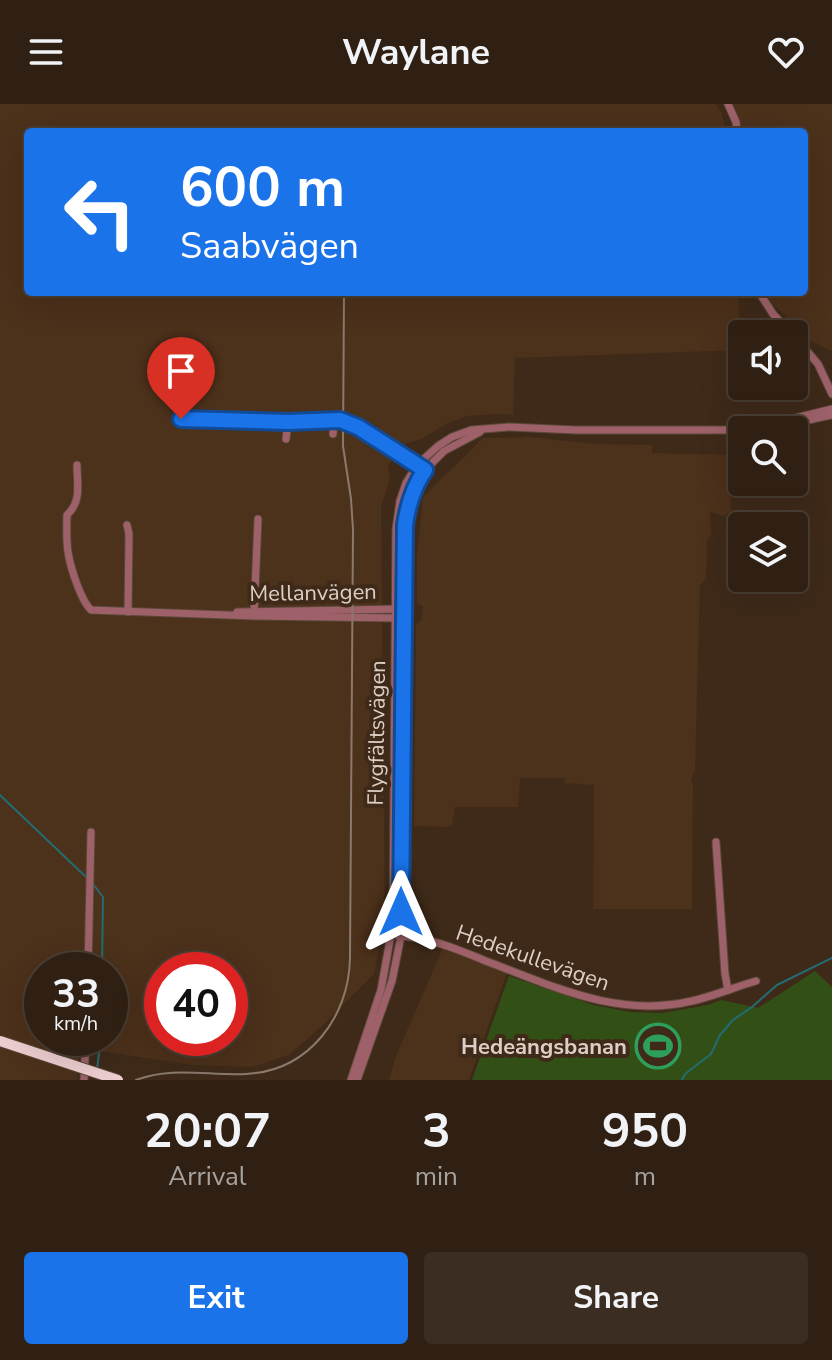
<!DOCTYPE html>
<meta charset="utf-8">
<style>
:root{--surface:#2f2013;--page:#3b2d21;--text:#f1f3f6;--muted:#a7a3a0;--line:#4a3e33;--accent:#1a73e8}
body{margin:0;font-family:"Nunito Sans",sans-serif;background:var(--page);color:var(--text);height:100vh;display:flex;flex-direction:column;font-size:30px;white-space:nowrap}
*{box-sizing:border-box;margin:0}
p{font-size:26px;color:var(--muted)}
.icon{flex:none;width:44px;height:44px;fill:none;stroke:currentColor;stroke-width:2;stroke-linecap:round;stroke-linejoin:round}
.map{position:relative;height:976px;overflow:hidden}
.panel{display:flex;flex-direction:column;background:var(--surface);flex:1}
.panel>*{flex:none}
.banner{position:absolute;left:24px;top:24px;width:784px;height:168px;border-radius:8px;box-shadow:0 8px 32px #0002,0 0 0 2px var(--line);background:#1a73e8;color:#fff;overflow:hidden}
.buttons{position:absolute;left:728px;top:216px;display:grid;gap:16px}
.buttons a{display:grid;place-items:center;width:80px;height:80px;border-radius:8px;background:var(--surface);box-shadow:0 8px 32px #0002,0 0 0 2px var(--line);font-size:40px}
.speed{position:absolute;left:24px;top:848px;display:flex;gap:16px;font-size:40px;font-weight:700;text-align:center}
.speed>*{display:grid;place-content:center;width:104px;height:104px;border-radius:50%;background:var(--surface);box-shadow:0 8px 32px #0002,0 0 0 2px var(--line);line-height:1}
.speed small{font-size:20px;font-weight:400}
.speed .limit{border:12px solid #d22;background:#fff;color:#111}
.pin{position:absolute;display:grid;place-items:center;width:68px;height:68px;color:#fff;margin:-82px -34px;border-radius:50% 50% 50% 0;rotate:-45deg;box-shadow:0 0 8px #0007}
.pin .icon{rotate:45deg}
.me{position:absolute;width:88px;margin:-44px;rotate:0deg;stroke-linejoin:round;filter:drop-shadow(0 0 6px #0008)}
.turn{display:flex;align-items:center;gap:28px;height:168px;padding:0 24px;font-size:36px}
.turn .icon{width:104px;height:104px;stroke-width:2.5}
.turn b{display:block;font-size:56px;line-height:68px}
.eta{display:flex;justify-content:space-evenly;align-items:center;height:136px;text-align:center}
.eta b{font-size:48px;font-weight:700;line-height:56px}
.action{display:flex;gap:16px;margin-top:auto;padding:16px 24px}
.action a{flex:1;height:92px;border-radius:8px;background:var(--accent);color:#fff;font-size:32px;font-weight:700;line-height:92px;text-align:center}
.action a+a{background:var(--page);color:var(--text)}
header{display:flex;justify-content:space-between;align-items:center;height:104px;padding:0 24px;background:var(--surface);font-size:36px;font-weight:700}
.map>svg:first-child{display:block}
</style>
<header><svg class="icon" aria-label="menu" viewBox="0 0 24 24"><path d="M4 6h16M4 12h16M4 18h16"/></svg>Waylane<svg class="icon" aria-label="heart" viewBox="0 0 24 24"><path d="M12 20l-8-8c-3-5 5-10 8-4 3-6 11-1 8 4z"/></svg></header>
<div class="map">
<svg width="832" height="976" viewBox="0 0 832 976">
<rect width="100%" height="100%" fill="#3f2a19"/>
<g fill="#4c311b" fill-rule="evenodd">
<path d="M0,0H715L721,8L727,28H28V188H738L741,246L515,254L513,311L496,310L467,312L446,320L422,335L405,340L388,361L390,375L381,403L385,812L374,870L322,922L289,951L252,963L193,961L80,944L77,976H0ZM42,866H110V934H42ZM162,866H230V934H162Z"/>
<polygon points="734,0 832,0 832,247 811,237 770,197 767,188 804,188 804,28 743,28"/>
<polygon points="530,333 595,340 653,341 652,349 732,351 731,407 723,412 710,408 711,431 707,436 706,475 700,481 695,665 691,676 693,680 692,805 593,805 594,681 565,679 565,674 520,674 518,703 455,703 452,721 446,723 414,722 416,520 421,517 423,503 417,499 417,451 423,393 483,334"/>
<polygon points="443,844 507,869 469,976 389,976 396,952"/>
</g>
<polygon fill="#325015" points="815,867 832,883 832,976 472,976 509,872 593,901 630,908 662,909 708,901 721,896 758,904"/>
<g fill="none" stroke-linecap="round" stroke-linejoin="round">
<g stroke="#236c72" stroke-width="2">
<polyline points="0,691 86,773"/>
<polyline points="93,780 103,793 102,866"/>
<polyline points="97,965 101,934"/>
<polyline points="682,976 685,970 711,950 720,931 733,916 752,903 777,881 832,854"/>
</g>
<g stroke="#5b4838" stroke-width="9">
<g id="minor">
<polyline points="728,0 736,18 737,28"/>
<polyline points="759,188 773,210 792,230"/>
<polyline points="794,232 818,260 832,290"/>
<polyline points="181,315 288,318 340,316 358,323 420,362"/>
<polyline points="733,323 787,316 832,305"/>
<polyline points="747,326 781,322 832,311"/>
<polyline points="333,330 334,317"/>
<polyline points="286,335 288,318"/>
<path d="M77,361C77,381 82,397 67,411C66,443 67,454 78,483C82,492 84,499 91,506L254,512L398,514"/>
<polyline points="127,421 129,430 128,508"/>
<polyline points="237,508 400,505"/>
<polyline points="254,510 258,415"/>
<polyline points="716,738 725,870 728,886"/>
<path d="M398,832C431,833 461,847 491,859C557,884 620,914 692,897C714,892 735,883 756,877"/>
<polyline points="88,866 91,728"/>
<polyline points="84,976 86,934"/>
<polyline points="351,976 381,886 393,819 396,425 400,397 406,379 418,360 438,342 452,333 471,326 509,323 576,326 742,326"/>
<polyline points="357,976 392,877 401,832 403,527 407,405 418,376 425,366 444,347 480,328"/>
</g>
</g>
<use href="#minor" stroke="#9e6169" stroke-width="7"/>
<path stroke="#8b7a6c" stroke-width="2" d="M136,976C172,962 209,972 246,970C309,967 349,913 350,854L353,425L351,395L343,342L344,188"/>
<g stroke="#5b4838" stroke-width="12" stroke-linecap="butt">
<polyline id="highway-bridge" points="0,937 118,976"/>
</g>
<use href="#highway-bridge" stroke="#edced0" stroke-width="10"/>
</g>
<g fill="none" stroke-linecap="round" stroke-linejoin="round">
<g stroke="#114b97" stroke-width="20">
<path id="route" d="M181,315L288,318L340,316L358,323L425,366C413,383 408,400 405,421L401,808"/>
</g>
<use href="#route" stroke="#1a73e8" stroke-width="14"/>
</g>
<defs>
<g id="stadium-ring" transform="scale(2.3)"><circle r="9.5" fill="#3f2a19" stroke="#2e9e5b" stroke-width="1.5"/><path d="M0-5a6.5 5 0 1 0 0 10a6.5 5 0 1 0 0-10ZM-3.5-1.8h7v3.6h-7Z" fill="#2e9e5b"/></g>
</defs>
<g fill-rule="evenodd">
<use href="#stadium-ring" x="658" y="942"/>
</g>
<g text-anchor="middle" stroke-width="8" stroke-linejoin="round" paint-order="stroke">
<g font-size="22" fill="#ddcfc5" stroke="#3f2a19">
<text transform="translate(313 488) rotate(-1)" y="8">Mellanvägen</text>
<text transform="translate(376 629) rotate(-89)" y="8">Flygfältsvägen</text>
<text transform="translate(533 853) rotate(19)" y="8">Hedekullevägen</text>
</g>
<g font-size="22" font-weight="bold" fill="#ddcfc5" stroke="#3f2a19" text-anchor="end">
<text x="627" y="950">Hedeängsbanan</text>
</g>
</g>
</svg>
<div class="buttons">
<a><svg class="icon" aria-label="sound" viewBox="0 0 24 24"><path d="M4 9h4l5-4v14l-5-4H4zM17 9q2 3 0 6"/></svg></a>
<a><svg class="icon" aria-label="search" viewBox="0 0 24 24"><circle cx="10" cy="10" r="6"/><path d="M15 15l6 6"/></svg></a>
<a><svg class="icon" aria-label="layers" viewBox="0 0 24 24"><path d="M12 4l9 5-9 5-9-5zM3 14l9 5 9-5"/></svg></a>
</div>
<div class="speed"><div>33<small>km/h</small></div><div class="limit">40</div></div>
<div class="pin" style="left:181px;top:315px;background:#d93025"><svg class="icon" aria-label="arrive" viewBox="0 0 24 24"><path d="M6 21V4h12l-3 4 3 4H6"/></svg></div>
<svg class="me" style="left:401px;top:808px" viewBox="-20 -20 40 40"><path d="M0-17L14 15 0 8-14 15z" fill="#1a73e8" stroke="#fff" stroke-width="4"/></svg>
<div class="banner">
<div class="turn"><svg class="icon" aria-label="left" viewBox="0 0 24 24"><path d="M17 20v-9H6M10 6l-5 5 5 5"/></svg><div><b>600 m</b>Saabvägen</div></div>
</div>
</div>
<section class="panel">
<div class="eta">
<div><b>20:07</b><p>Arrival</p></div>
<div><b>3</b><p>min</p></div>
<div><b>950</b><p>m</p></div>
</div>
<div class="action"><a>Exit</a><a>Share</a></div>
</section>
